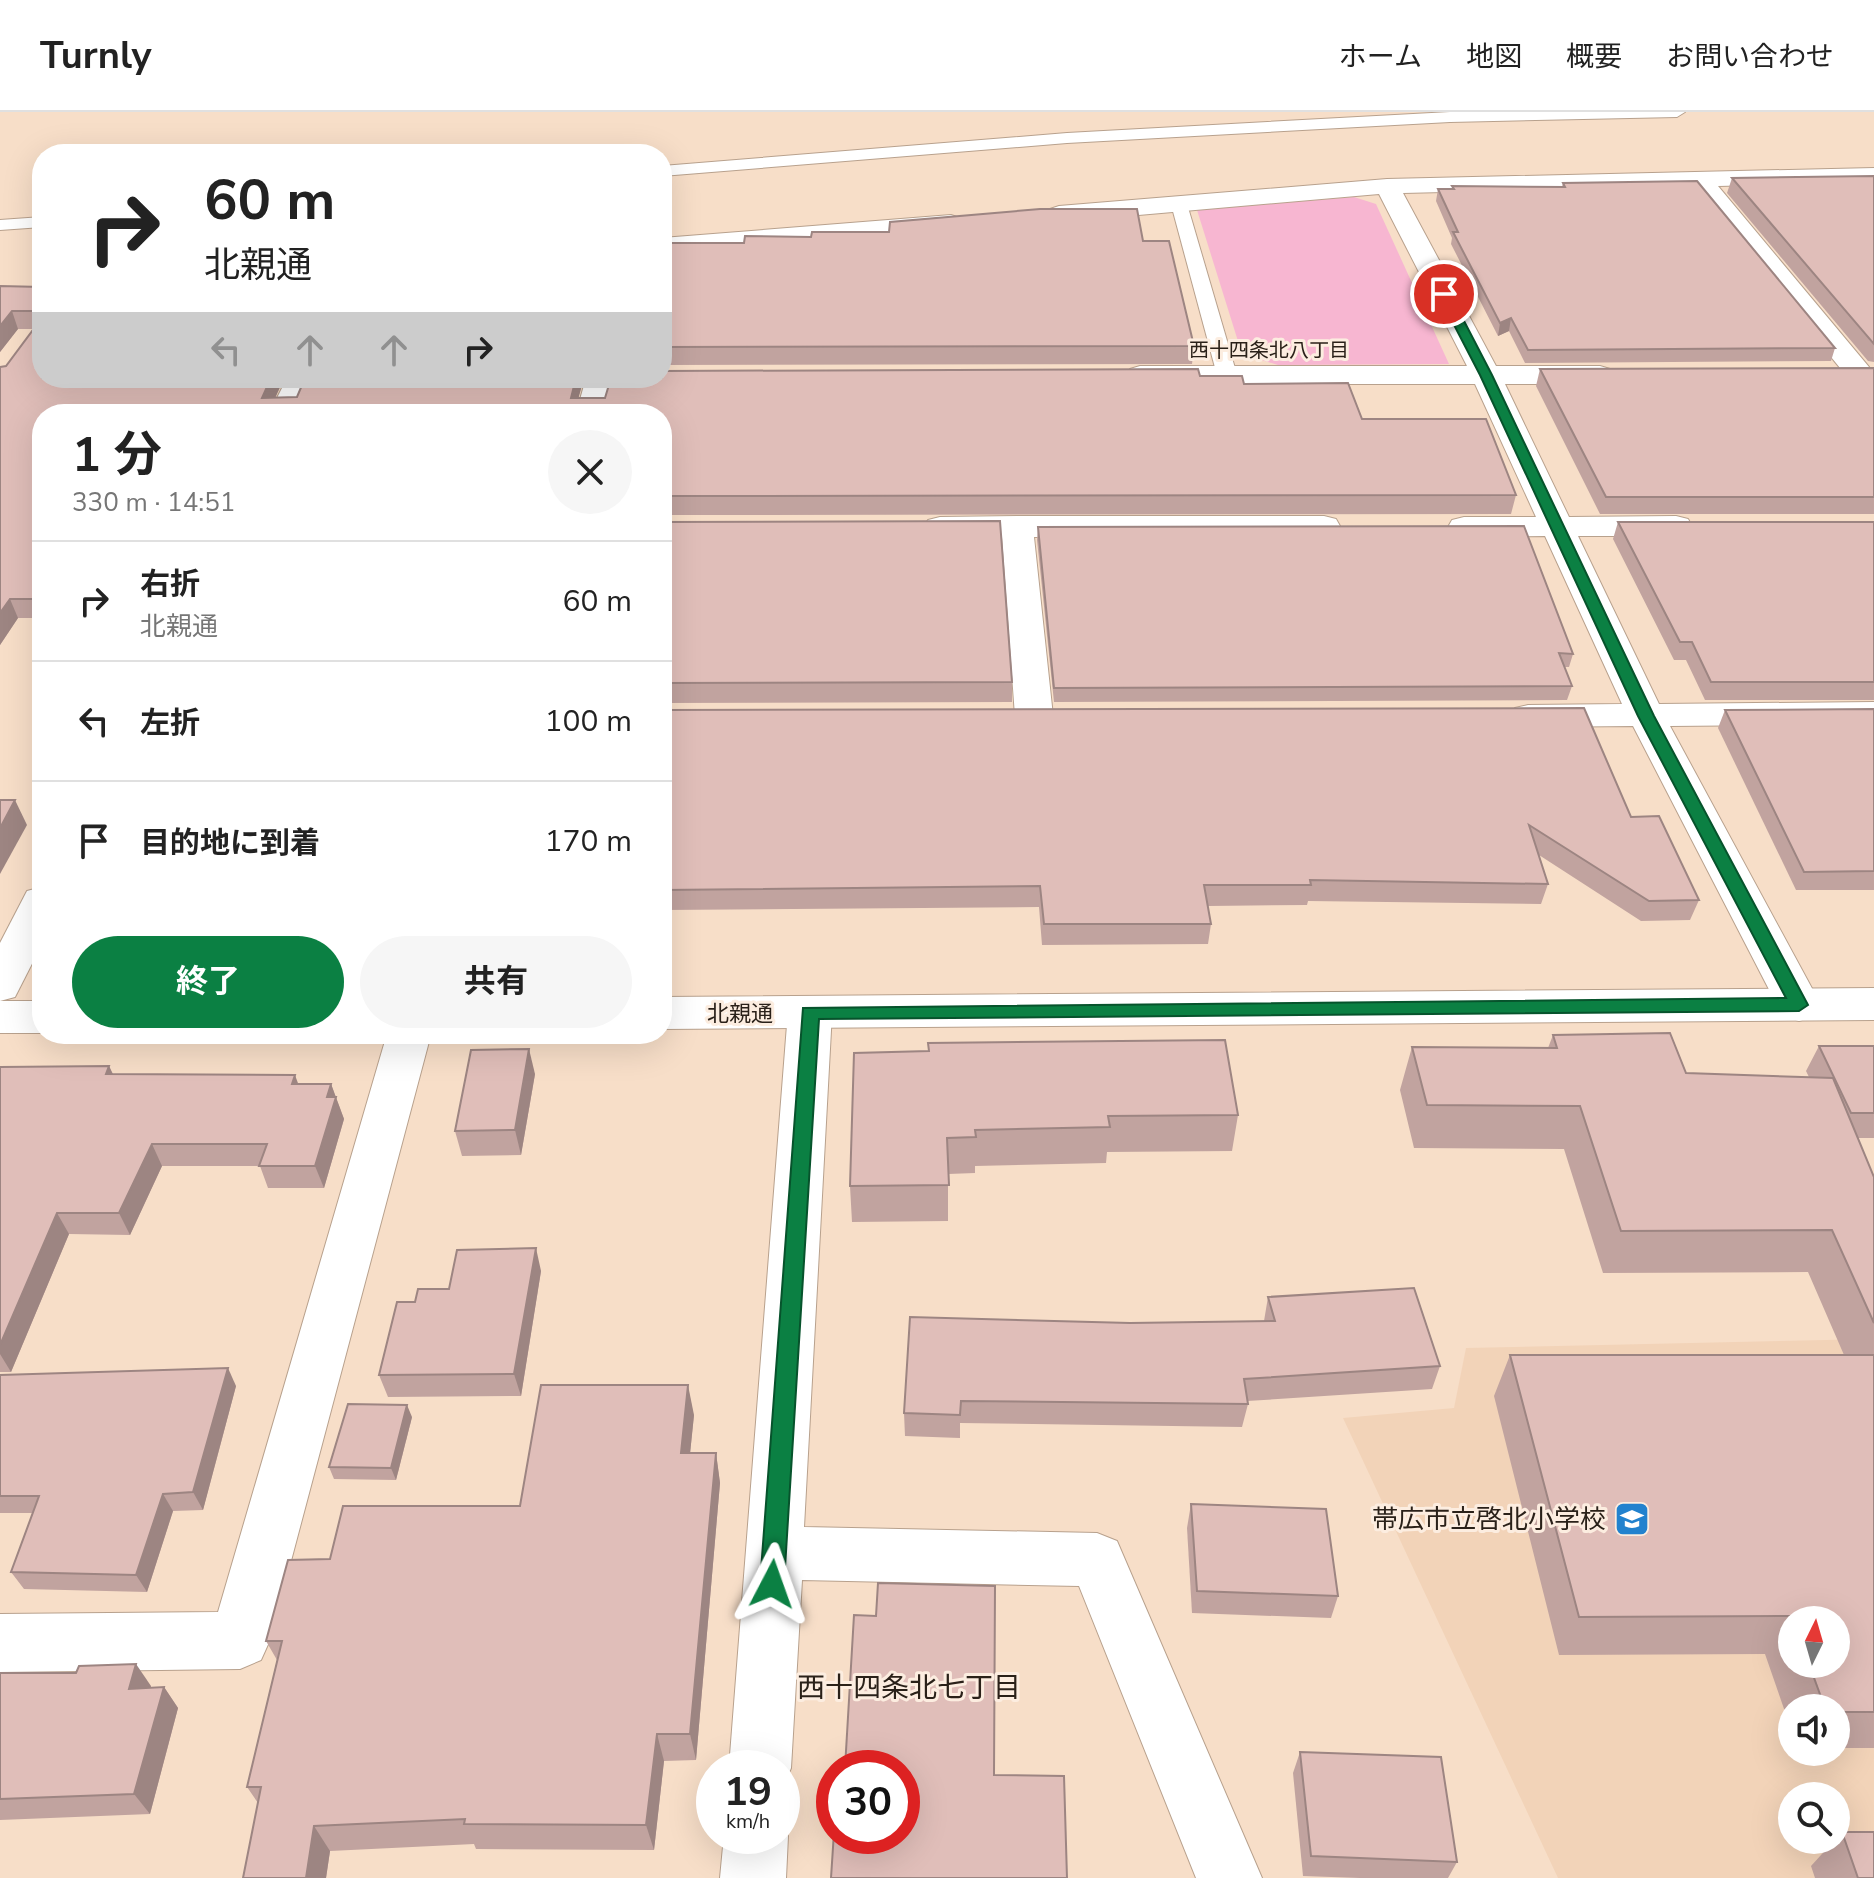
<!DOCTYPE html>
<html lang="ja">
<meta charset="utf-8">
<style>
:root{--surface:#fff;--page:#f6f6f6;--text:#222;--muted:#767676;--line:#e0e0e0;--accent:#0b8043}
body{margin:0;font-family:"Nunito Sans","Noto Sans JP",sans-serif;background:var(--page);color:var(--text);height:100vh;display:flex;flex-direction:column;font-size:30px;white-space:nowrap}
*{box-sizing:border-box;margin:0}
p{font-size:26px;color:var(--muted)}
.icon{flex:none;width:44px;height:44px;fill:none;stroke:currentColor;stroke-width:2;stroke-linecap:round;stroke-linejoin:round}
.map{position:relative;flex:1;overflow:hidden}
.drawer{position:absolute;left:32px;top:292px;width:640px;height:640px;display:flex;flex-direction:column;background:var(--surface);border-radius:32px;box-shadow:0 8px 32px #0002}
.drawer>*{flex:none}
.top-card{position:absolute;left:32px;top:32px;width:640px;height:244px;border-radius:32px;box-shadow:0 8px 32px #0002;background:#fff;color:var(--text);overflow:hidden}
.needle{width:52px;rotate:5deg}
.buttons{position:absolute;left:1778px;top:1494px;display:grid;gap:16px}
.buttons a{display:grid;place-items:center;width:72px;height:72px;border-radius:50%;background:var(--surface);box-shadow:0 8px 32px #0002;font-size:40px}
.speed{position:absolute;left:696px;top:1638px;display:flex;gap:16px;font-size:40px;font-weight:700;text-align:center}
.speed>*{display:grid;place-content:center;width:104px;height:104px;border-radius:50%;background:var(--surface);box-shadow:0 8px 32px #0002;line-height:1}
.speed small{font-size:20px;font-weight:400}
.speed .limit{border:12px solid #d22;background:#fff;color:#111}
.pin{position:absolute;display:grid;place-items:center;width:68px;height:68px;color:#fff;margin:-34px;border:4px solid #fff;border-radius:50%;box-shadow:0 2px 8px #0007}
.me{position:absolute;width:88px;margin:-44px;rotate:4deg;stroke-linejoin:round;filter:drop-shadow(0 0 6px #0008)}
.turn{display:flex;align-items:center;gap:28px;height:168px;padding:0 40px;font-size:36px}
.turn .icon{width:104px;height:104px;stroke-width:2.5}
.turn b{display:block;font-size:56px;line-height:68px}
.lanes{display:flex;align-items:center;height:76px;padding:0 40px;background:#0003;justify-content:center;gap:40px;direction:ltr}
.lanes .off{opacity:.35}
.round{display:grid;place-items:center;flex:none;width:84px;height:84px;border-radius:42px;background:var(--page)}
.overview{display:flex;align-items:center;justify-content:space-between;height:136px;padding:0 40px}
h1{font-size:48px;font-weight:700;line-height:60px}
.button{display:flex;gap:16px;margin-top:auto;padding:16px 40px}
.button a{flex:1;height:92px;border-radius:48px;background:var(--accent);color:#fff;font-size:32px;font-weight:700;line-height:92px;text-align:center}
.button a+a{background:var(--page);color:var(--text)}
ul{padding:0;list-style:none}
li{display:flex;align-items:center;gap:24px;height:120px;padding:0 40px;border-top:2px solid var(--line)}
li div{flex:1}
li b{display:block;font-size:30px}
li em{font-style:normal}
header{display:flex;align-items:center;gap:48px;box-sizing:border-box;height:112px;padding:0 40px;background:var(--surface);border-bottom:2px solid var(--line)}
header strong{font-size:38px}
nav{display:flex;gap:44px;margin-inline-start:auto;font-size:28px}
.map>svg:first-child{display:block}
</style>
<header>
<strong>Turnly</strong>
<nav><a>ホーム</a><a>地図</a><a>概要</a><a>お問い合わせ</a></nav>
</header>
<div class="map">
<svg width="1874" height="1766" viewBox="0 0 1874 1766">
<rect width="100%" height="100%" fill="#f7dec8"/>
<path fill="#f2d3b8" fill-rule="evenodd" d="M1874,1227V1766H1558L1343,1306L1454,1296L1466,1236ZM1792,1508H1836V1552H1792ZM1792,1596H1836V1640H1792ZM1792,1684H1836V1728H1792Z"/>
<polygon fill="#f7b6d1" points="1354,85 1376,92 1449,252 1278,253 1242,242 1197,98"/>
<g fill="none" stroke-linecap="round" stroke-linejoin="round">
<g stroke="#b8a18d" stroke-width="2">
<g id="lane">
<polygon points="1450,0 1685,0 1677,5 1450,10 1067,31 662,64 662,54 1067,21"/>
<polygon points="1179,87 1187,92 1237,263 1234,267 1227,269 1217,263 1171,92"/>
<polygon points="42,105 42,115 0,118 0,108"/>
</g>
</g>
<g stroke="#b8a18d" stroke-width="2">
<g id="street">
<polygon points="1874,56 1874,70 1718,74 1869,255 1873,261 1869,267 1859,270 1849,267 1692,74 1403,81 1496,254 1600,254 1610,257 1614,263 1610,269 1600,272 1505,272 1569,405 1676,404 1688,407 1692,414 1688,421 1676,424 1578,424 1659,592 1874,590 1874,612 1670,614 1821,893 1815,904 1799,909 1783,904 1777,893 1633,614 1528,615 1515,612 1509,604 1515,596 1528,593 1622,592 1545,424 1464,425 1452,422 1448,415 1452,408 1464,405 1536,405 1475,272 1140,272 1130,269 1126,263 1130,257 1140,254 1467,254 1379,82 1059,110 1050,107 1046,102 1050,97 1059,94 1387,67"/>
<polygon points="951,103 960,106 964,111 960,116 662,142 662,126"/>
<polygon points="287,266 317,266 299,302 269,302"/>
<polygon points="586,266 616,266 606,302 576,302"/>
<polygon points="1017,404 1324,404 1336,407 1340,414 1336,421 1324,424 1034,425 1053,604 1047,612 1034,615 1021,612 1015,604 1002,425 940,425 928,422 924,415 928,408 940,405"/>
<polygon points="42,775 42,832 15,885 0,889 0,831 27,779"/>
<polygon points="810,884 826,889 832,900 804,1415 1097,1421 1117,1429 1262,1766 1196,1766 1079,1474 802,1468 791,1656 782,1678 782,1656 729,1656 788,900 794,889"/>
<polygon points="387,922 431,922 270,1528 261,1548 240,1557 0,1560 0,1502 218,1500"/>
<polygon points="782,1709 788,1724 786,1766 720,1766 724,1724 782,1724"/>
</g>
</g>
<g stroke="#b8a18d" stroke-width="2">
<g id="secondary">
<polygon points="1874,876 1874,908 662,917 662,885"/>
<rect x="0" y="889" width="42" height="32"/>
</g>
</g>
<use href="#lane" fill="#fff" fill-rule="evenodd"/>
<use href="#street" fill="#fff" fill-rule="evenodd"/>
<use href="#secondary" fill="#fff" fill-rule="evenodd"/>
</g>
<g fill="#c1a39f" fill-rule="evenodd">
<polygon points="1874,64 1874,250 1868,249 1727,81 1732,66"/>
<polygon points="1563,71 1835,236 1831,249 1525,251 1509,219 1498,224 1451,132 1452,126 1436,89 1438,77 1452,77 1452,74 1562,75"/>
<polygon points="1143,129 1194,234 1192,252 662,253 662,131"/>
<polygon points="0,174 42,175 42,266 284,266 275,286 297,285 305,266 584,266 578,286 605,286 1200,264 1244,272 1362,307 1516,383 1511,402 662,403 662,302 42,302 42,506 18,506 0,533 6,254 33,217 18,217 0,240"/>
<polygon points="1874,256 1874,402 1600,402 1536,274 1540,257"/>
<polygon points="662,410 1012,570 1012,590 662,591"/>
<polygon points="1618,410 1874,410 1874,588 1705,588 1686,548 1674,548 1613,427"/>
<polygon points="1038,415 1573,542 1569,555 1564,555 1572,574 1567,588 1054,590 1037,428"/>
<polygon points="1874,597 1874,778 1796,778 1718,616 1725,598"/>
<polygon points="662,598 1631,705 1699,788 1690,808 1641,809 1539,743 1548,772 1541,792 1308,789 1307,793 1208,794 1211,812 1208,832 1042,833 1039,795 662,798"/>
<path d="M1553,923L1686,961L1809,965L1806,959L1819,934H1874V1026H1858L1874,1065V1636H1836V1596H1792V1620L1765,1542L1559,1543L1494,1284L1510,1243H1844L1808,1160L1603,1161L1564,1037L1414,1036L1400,978L1412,935L1548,936ZM1792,1508H1836V1552H1792Z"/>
<polygon points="929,939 1238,1003 1232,1039 1107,1040 1106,1051 975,1054 975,1061 948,1062 948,1109 852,1110 850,1074"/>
<polygon points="109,954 113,962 298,972 331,972 344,1007 324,1076 268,1076 260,1054 162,1054 130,1123 69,1122 11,1260 0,1260 0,955"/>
<polygon points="535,962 521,1043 462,1044 455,1019"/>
<polygon points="541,1159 521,1284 388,1285 379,1263 415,1190 449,1177"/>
<polygon points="1268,1185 1440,1254 1432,1277 1247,1289 1248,1292 1242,1315 960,1311 960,1326 905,1324 904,1301 1130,1211 1264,1209"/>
<polygon points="0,1263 236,1274 203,1398 173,1399 147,1480 24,1477 11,1460 33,1401 0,1401"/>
<polygon points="694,1303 690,1341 716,1341 720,1371 696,1648 664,1649 654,1738 476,1737 474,1732 330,1739 326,1766 243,1766 258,1691 247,1675 277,1548 266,1529 330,1447 520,1394"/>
<polygon points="412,1305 396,1368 334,1367 329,1355"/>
<polygon points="1191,1392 1338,1484 1331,1506 1192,1501 1187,1416"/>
<polygon points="0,1561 151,1574 151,1576 164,1575 178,1596 150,1702 0,1708"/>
<polygon points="1300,1640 1457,1750 1448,1766 1360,1766 1303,1764 1293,1661"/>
<polygon points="1842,1720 1874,1766 1815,1766 1811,1754"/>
</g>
<g fill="#9d8582">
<polygon points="12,199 18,217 0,240 0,214"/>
<polygon points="1511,206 1509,219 1498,224 1500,211"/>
<polygon points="271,266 284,266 268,302 262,286"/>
<polygon points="576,266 584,266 574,302 571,286"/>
<polygon points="10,487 18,506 0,533 0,501"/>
<polygon points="15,688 27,713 0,762 0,716"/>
<polygon points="529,937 535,962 521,1043 515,1018"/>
<polygon points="109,954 119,976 106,962"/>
<polygon points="295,963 303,985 292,972"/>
<polygon points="331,972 344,1007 324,1076 315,1054 327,985"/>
<polygon points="152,1032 162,1054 130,1123 119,1101"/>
<polygon points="57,1101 69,1122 11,1260 0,1242 0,1233"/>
<polygon points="536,1136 541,1159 521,1284 514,1262"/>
<polygon points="228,1256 236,1274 203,1398 193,1380"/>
<polygon points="688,1273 694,1303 687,1371 681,1341"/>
<polygon points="407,1293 412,1305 396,1368 391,1356"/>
<polygon points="716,1341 720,1371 696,1648 690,1622"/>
<polygon points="163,1382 173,1399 147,1480 136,1463"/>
<polygon points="136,1552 151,1574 144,1598 129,1577"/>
<polygon points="164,1575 178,1596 150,1702 134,1682"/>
<polygon points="657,1622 664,1649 654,1738 646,1713"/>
<polygon points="314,1714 330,1739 326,1766 306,1766"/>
</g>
<g fill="#e0beb9" stroke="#9d8582" stroke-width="2">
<polygon points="1874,64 1874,232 1732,66"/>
<polygon points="1697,69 1835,236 1528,238 1511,206 1500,211 1453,120 1458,120 1438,77 1454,77 1452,74 1565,75 1563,71"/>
<polygon points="1040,97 1137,97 1143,129 1169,129 1194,234 662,235 662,131 744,131 745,124 811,125 812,120 889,120 890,110"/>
<polygon points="0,174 42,175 42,266 271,266 262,286 297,285 305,266 576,266 571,286 605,286 611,266 662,266 662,259 1198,257 1200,264 1242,264 1244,272 1348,271 1362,307 1486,307 1516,383 662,384 662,302 42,302 42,487 10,487 0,501 0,255 6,254 38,211 33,199 12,199 0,214"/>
<polygon points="1874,256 1874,385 1606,385 1540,257"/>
<polygon points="1000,409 1012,570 662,571 662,410"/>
<polygon points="1618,410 1874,410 1874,570 1711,570 1692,530 1680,530"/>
<polygon points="1524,414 1573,542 1559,541 1572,574 1054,576 1038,415"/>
<polygon points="1584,596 1631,705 1659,704 1699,788 1649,789 1529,713 1548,772 1310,768 1311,773 1204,773 1211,812 1044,812 1040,774 662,778 662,598"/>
<polygon points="1874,597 1874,759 1804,760 1725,598"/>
<polygon points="0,688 15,688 0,716"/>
<polygon points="1670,921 1686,961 1833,966 1874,1065 1874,1211 1832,1118 1621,1119 1580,994 1427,993 1412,935 1557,936 1553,923"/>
<polygon points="1225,928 1238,1003 1108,1004 1110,1015 975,1018 976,1025 947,1026 949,1073 850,1074 854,941 929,939 928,931"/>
<polygon points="1819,934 1874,934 1874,1001 1851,1001"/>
<polygon points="529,937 515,1018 455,1019 471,938"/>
<polygon points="109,954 106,962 295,963 292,972 331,972 327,985 336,985 315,1054 259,1054 267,1032 152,1032 119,1101 57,1101 0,1233 0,955"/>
<polygon points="536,1136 514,1262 379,1263 397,1190 415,1190 418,1177 449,1177 457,1138"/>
<polygon points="1414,1176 1440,1254 1244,1267 1248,1292 961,1289 960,1303 904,1301 910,1205 1130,1211 1275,1209 1268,1185"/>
<polygon points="1510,1243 1874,1243 1874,1600 1836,1600 1836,1596 1825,1596 1809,1552 1836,1552 1836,1508 1794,1508 1792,1504 1579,1505"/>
<polygon points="228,1256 193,1380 163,1382 136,1463 11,1460 39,1384 0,1384 0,1263"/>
<polygon points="541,1273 688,1273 681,1341 716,1341 690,1622 657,1622 646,1713 464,1712 465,1707 314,1714 306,1766 243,1766 261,1675 247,1675 282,1529 266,1529 288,1448 330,1447 343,1394 520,1394"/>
<polygon points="348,1292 407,1293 391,1356 329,1355"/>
<polygon points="1191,1392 1326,1397 1338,1484 1197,1479"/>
<polygon points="878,1471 995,1474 994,1663 1064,1664 1067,1766 831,1766 834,1720 834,1724 902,1724 902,1656 845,1656 854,1503 876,1504"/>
<polygon points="136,1552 129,1577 164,1575 134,1682 0,1687 0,1561 76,1561 79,1554"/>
<polygon points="1300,1640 1441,1645 1457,1750 1311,1744"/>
<polygon points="1842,1720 1874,1720 1874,1766 1858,1766"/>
</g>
<polygon fill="#0b8043" stroke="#07532c" stroke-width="2" points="1444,179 1450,182 1492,263 1654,604 1808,893 1799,899 819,907 784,1472 781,1480 772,1483 764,1480 760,1472 803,896 1786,886 1638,604 1480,263 1438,182"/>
<defs>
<g id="school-square" transform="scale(1.8)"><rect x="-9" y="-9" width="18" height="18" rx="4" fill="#2282ce" stroke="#fcede0"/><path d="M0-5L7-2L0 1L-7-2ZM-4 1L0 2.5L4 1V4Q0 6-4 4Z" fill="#fff"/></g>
</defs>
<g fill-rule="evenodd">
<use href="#school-square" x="1632" y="1407"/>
</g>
<g text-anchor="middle" stroke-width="6" stroke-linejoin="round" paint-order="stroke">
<g font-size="20" fill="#2a2119" stroke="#fcede0">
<text x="1269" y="245">西十四条北八丁目</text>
</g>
<g font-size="22" fill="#2a2119" stroke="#fcede0">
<text x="740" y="909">北親通</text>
</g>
<g font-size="26" fill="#2a2119" stroke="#fcede0" text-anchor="end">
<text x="1606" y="1416">帯広市立啓北小学校</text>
</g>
<g font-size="28" fill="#2a2119" stroke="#fcede0">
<text x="909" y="1585">西十四条北七丁目</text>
</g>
</g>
</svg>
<div class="buttons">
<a><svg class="needle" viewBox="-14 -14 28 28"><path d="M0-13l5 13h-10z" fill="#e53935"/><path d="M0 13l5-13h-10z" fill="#767676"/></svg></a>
<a><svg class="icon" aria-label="sound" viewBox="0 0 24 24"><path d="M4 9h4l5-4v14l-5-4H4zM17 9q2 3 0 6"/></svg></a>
<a><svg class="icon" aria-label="search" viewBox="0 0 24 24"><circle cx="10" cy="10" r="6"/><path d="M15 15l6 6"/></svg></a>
</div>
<div class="speed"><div>19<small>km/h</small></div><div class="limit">30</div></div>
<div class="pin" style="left:1444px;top:182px;background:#d93025"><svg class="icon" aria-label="arrive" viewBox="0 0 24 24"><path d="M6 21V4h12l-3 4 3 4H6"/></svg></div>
<svg class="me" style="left:772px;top:1472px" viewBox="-20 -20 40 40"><path d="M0-17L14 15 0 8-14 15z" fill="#0b8043" stroke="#fff" stroke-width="4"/></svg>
<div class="top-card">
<div class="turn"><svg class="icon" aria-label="right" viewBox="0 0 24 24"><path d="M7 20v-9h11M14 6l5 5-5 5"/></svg><div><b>60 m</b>北親通</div></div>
<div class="lanes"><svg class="icon off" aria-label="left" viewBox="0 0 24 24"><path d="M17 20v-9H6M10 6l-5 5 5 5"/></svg><svg class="icon off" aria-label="ahead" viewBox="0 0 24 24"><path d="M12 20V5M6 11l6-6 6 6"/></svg><svg class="icon off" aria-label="ahead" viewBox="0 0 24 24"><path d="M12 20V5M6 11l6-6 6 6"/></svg><svg class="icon" aria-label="right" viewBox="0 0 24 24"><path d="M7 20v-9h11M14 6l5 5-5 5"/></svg></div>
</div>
<section class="drawer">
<div class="overview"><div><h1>1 分</h1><p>330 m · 14:51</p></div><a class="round"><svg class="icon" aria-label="close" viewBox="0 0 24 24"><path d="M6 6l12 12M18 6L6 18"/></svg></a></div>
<ul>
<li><svg class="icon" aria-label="right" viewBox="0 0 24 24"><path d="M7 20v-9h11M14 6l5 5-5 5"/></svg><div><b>右折</b><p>北親通</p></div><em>60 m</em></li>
<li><svg class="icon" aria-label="left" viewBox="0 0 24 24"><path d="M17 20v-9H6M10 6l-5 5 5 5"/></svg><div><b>左折</b></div><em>100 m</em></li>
<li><svg class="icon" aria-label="arrive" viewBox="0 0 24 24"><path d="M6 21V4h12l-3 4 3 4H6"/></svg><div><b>目的地に到着</b></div><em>170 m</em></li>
</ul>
<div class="button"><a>終了</a><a>共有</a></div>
</section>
</div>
